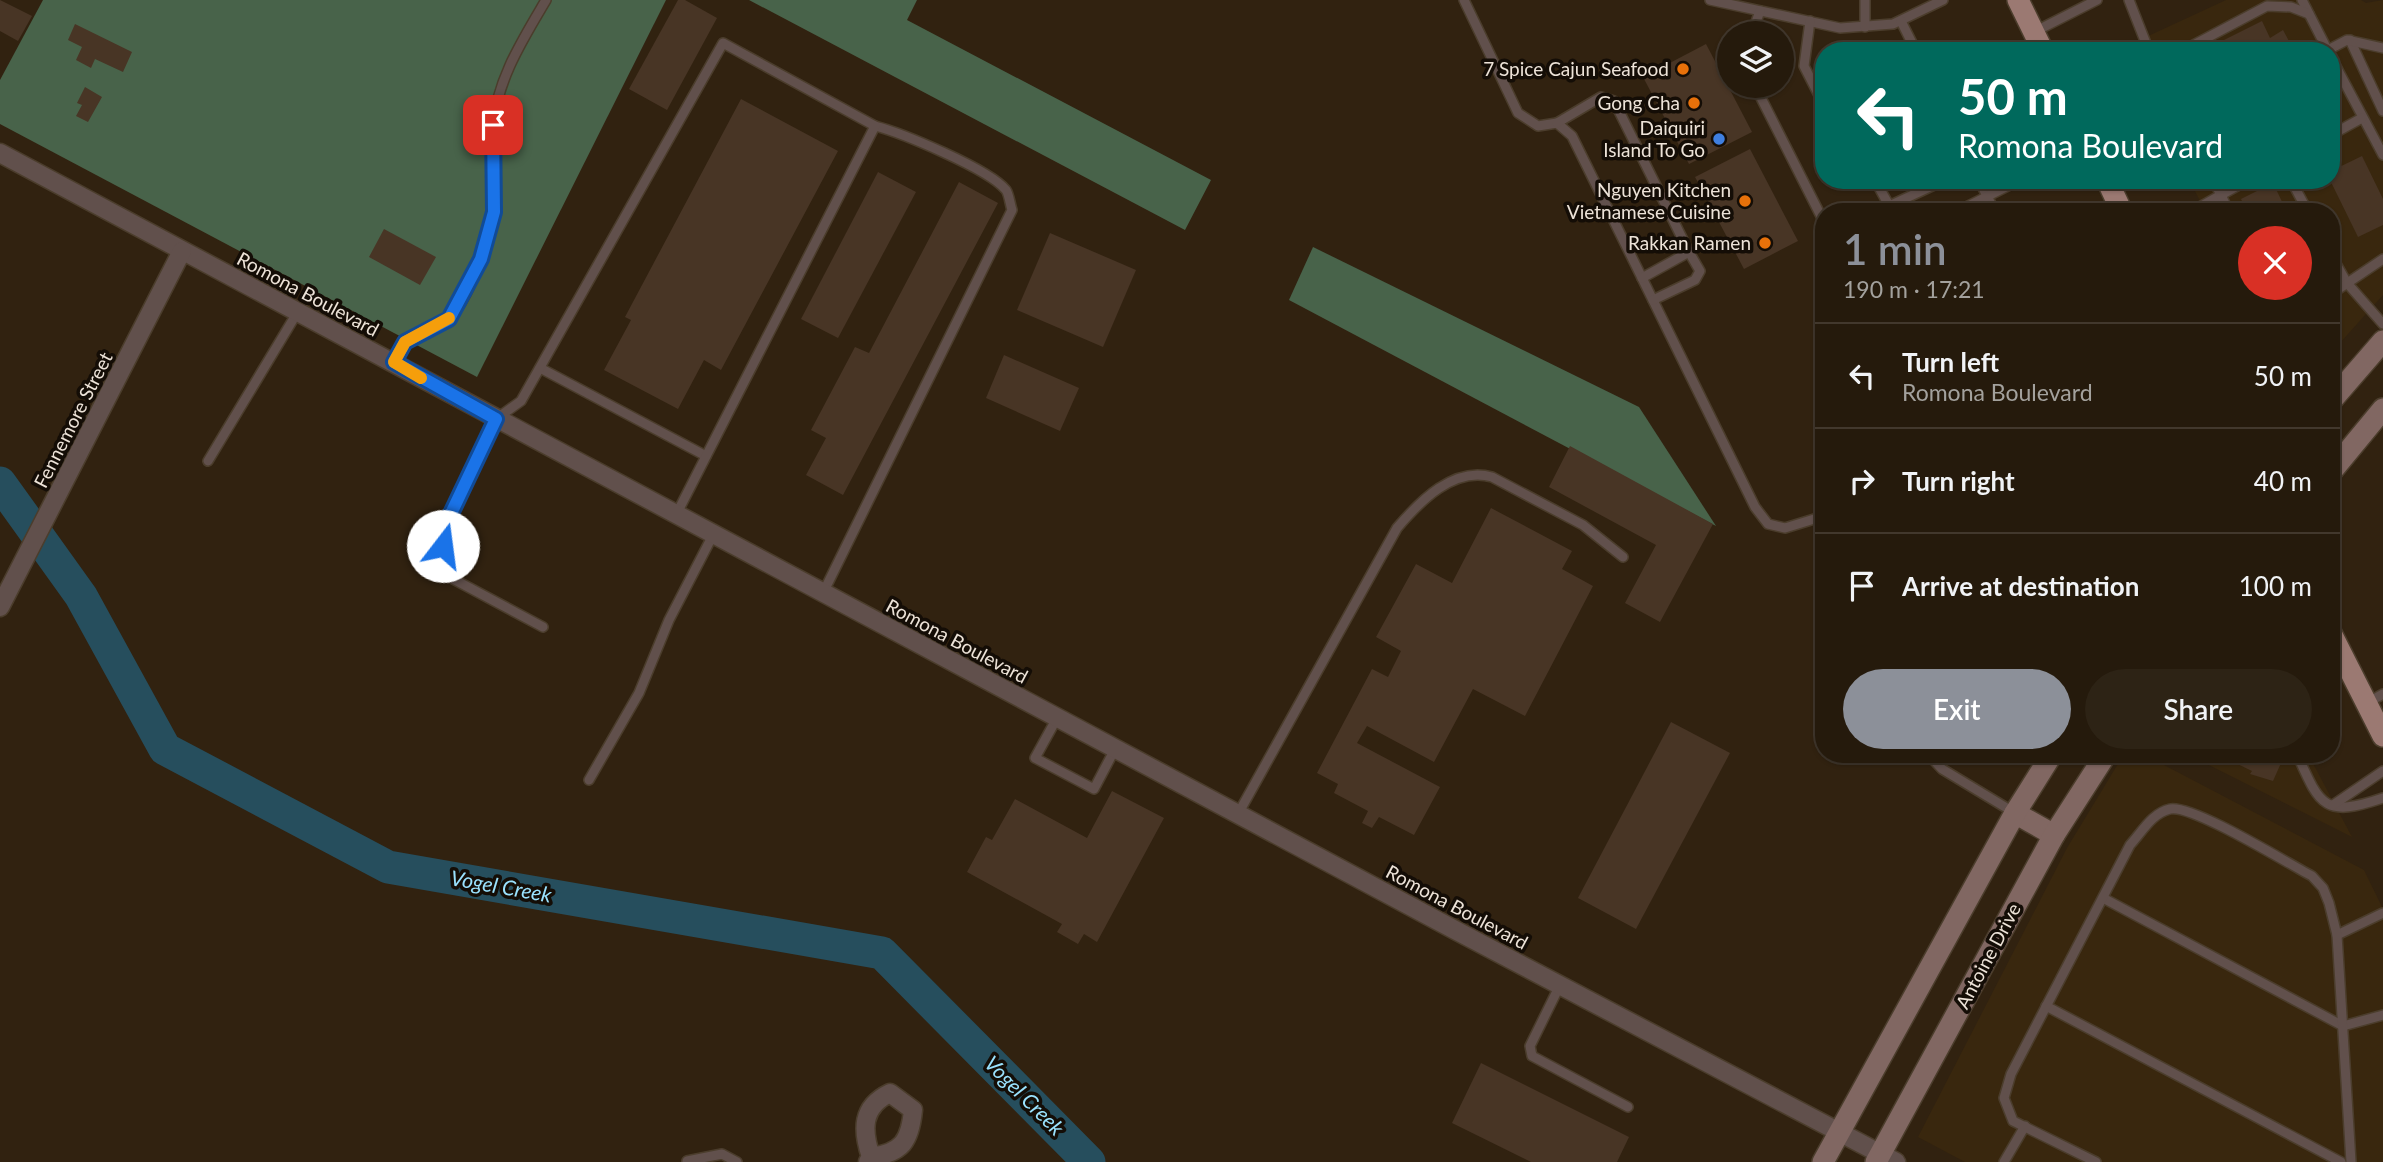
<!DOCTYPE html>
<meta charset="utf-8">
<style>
:root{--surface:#251a0c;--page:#2d2315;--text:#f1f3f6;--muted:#a3a19d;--line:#42382d;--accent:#8c9099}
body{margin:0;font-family:Lato,sans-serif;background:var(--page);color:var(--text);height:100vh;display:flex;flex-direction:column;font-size:26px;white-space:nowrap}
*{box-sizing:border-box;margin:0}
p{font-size:23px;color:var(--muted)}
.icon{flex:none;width:38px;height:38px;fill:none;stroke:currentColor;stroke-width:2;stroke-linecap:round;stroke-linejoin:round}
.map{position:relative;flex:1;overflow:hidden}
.panel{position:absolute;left:1815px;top:203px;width:525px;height:560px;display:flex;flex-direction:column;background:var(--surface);border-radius:28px;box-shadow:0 2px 5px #0004,0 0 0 2px var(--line)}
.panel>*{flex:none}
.hud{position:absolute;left:1815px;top:42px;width:525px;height:147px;border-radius:28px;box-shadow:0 2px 5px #0004,0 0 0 2px var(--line);background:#00695c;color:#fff;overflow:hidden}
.fabs{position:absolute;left:1717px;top:21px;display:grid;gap:14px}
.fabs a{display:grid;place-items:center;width:77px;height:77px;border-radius:50%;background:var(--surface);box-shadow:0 2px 5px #0004,0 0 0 2px var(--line);font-size:35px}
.pin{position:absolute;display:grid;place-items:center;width:60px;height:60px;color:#fff;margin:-30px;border-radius:14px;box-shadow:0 4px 10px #0006}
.me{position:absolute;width:77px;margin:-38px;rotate:15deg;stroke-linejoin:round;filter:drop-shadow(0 0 5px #0008)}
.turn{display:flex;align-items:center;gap:24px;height:147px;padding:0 28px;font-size:32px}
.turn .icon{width:91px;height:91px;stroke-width:2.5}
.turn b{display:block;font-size:49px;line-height:60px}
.round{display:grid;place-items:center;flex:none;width:74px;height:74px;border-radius:37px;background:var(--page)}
.overview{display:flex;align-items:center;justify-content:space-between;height:119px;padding:0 28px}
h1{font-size:42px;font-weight:600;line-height:52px;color:var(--accent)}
.primary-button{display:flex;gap:14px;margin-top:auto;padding:14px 28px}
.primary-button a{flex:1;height:80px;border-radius:42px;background:var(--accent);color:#fff;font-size:28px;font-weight:600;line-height:80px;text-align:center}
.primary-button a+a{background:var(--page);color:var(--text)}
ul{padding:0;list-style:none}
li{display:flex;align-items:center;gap:21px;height:105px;padding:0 28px;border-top:2px solid var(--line)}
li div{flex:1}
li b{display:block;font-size:26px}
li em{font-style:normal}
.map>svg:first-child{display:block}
</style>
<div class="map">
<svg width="2383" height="1162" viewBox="0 0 2383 1162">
<rect width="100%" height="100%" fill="#312210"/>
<g fill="#39270e">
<polygon points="2226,0 2361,0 2366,3 2383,0 2383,295 2331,353 2331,212 2206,212 2189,180 2331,180 2331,51 2118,50"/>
<polygon points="2124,754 2143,754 2364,870 2383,909 2383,1162 1965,1162 1918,1137 2067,848"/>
<polygon points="2187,754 2308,754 2352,837"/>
</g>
<g fill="#48634a">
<polygon points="43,0 666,0 477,377 0,124 0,80"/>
<polygon points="749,0 917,0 907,20 1211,180 1185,230"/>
<polygon points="1313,247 1639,407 1716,526 1289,300"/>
</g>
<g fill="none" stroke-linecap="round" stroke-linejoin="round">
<polyline stroke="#264e5d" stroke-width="33" points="0,483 81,596 165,749 388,867 882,953 1089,1162"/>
</g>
<g fill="#483525">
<polygon points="0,0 32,16 18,41 0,31"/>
<polygon points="678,0 685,0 717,18 667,110 629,89"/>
<polygon points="2262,21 2270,38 2283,30 2290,43 2276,51 2202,51"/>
<polygon points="75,24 132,52 123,72 95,59 91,68 76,60 82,47 68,40"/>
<polygon points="1898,42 1903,51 1879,51"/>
<polygon points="1706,44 1752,132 1689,164 1643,77"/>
<polygon points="85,87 102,97 88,122 76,116 82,105 77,103"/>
<polygon points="741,99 838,151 721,370 704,360 678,409 604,370 631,320 625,317"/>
<polygon points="1750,149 1798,241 1744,269 1695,177"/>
<polygon points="2362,156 2383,199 2383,225 2358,237 2330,180 2331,171"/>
<polygon points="878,172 916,192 838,338 801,319"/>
<polygon points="959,182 998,203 843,495 806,475 826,438 811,430 855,347 869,353"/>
<polygon points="2273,183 2287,212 2247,212 2241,199"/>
<polygon points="384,229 436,257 420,285 369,257"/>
<polygon points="1050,233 1136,270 1103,347 1017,310"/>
<polygon points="1004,355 1079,388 1060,431 986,398"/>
<polygon points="1570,446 1713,524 1660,622 1625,603 1656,545 1549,487"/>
<polygon points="1491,508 1572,551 1562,569 1593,586 1525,716 1473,689 1434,762 1367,726 1357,743 1440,787 1414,835 1379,817 1372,828 1362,823 1368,811 1334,793 1338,784 1317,773 1372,669 1388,677 1401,651 1376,637 1416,564 1452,583"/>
<polygon points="1671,722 1730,753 1636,929 1578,898"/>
<polygon points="2217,754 2267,754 2281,763 2273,781 2250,774 2252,771"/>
<polygon points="1112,791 1164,818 1097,942 1084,934 1078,944 1057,932 1062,924 967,872 986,837 992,840 1015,799 1087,838"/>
<polygon points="1481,1063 1629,1137 1617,1162 1531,1162 1452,1123"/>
</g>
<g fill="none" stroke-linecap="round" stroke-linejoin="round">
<g stroke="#4b3d2c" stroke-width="12">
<g id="lane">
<polyline points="1464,0 1518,113 1538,126 1557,123 1572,136 1755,507 1768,524 1785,528 1824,516"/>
<polyline points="1710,0 1840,28 1893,24 1943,0"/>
<polyline points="2129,0 2149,51"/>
<polyline points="2302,0 2328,51"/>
<polyline points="1810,21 1804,66 1824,105"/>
<polyline points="1901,21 1916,51"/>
<polyline points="1865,27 1865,0"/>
<polyline points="2034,32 2097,0"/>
<polyline points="1752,33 1760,11"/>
<polyline points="2350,40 2383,111"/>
<polyline points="2182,51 2267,6 2291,7 2309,14"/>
<polyline points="2326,51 2347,40 2383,48"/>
<polyline points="2331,57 2383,155"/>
<polyline points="1755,86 1824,222"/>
<polyline points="1557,123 1601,97 1614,101 1689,252 1642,278"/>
<polyline points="2331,135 2362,118"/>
<polyline points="1875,180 1891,209"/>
<polyline points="1979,180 1995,212"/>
<polyline points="2291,180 2308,212"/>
<polyline points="1889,206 1945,180"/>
<polyline points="1956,212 2020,180"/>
<polyline points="2191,212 2221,195 2213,180"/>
<polyline points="2229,212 2221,195 2248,180"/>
<polyline points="2331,255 2347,283 2383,324"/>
<polyline points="2331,294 2383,259"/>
<polyline points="1653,300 1695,280 1700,271 1689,252"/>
<path d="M394,362C415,325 420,341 446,321C462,308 473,279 480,261C498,217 490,174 493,128C496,81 523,39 546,0"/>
<polyline points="540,368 706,456"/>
<polyline points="208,461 297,313"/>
<path d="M823,593L1012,210C1010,204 1009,194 1006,190C989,169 902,133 875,126"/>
<polyline points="543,627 438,571 447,522 496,419 521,401 723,43 875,126 676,515"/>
<polyline points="2367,703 2383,694"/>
<polyline points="1057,718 1035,758 1094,789 1115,749"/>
<polyline points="1928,754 1942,769 2015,813"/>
<path d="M2297,754C2320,806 2324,818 2383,798"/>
<polyline points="589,780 639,693 669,620 713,535"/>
<polyline points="2333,805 2383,771"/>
<path d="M1238,814L1397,528C1420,501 1454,466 1492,477L1583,525L1623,557"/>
<polyline points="2103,898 2343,1026 2383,1015"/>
<polyline points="2337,935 2383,913"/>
<polyline points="1560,985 1530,1046 1532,1056 1628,1107"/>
<polyline points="2046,1006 2341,1162"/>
<polyline points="687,1161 722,1154 737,1162"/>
<polyline points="2004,1162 2025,1126"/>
<path d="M2096,1162L2013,1121L2004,1098L2011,1074L2130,845C2142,832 2152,813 2170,809C2192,804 2287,863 2312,876L2323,888L2329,903L2337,935L2351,1162"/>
</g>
</g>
<g stroke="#4b3d2c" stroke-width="21">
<g id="street">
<polyline points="0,153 1455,930 1896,1162"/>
<polyline points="0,607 182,251"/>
<path d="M868,1162L871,1157C862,1130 861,1107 890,1093L913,1110C910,1141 902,1153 871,1157"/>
</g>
</g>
<g stroke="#4b3d2c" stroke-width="24">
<g id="secondary">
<polyline points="2331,401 2383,341"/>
<polyline points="2331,472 2383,409"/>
<polyline points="2015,813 2054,835"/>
<polyline points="1823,1162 2015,813 2052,754"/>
<polyline points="1876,1162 2054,835 2106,754"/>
</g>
</g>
<g stroke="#4b3d2c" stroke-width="24">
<g id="primary">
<polyline points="2018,0 2043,51"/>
<polyline points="2107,180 2122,212"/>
<polyline points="2331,633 2383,736"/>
</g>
</g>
<use href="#lane" stroke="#61504c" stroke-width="9"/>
<use href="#street" stroke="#61504c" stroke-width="18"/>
<use href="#secondary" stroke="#816762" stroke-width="21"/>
<use href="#primary" stroke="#9b7972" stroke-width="21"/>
</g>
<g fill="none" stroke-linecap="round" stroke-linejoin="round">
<g stroke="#114b97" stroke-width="18">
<polyline id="route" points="443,546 447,522 496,419 394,362 405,342 449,319 481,259 494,212 493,125"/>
</g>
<use href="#route" stroke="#1a73e8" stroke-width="12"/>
<polyline stroke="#f59e0b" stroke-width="12" points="421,378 394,362 405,342 449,318"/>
</g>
<g fill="#e8710a" stroke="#140d06" stroke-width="2.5">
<circle cx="1683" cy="69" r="7"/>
<circle cx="1694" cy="103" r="7"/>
<circle cx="1745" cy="201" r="7"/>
<circle cx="1765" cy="243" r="7"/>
</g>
<circle fill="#3f7fe0" stroke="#140d06" stroke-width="2.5" cx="1719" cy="139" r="7"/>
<g text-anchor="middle" stroke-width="7" stroke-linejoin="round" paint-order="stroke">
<g font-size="19" fill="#ede3d8" stroke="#140d06" text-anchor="end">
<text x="1669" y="76">7 Spice Cajun Seafood</text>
<text x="1680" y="110">Gong Cha</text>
<text x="1705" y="135">Daiquiri<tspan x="1705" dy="22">Island To Go</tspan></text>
<text x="1731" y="197">Nguyen Kitchen<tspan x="1731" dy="22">Vietnamese Cuisine</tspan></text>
<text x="1751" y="250">Rakkan Ramen</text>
</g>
<g font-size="19" fill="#ede3d8" stroke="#140d06">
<text transform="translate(308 294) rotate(28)" y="7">Romona Boulevard</text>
<text transform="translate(73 420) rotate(-63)" y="7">Fennemore Street</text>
<text transform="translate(957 641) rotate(28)" y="7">Romona Boulevard</text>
<text transform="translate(1457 907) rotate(28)" y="7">Romona Boulevard</text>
<text transform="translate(1988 956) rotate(-62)" y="7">Antoine Drive</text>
</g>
<g font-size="21" font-style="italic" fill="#9ae2fe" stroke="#140d06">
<text transform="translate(501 887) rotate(10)" y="7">Vogel Creek</text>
<text transform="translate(1024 1096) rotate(45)" y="7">Vogel Creek</text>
</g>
</g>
</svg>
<div class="fabs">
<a><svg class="icon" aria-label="layers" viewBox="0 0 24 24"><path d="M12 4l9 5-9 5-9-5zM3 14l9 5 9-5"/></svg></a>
</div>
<div class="pin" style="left:493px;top:125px;background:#d93025"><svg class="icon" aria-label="arrive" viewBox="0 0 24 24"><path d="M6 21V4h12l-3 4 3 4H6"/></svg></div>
<svg class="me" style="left:443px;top:546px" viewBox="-20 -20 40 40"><circle r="19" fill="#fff"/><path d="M0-13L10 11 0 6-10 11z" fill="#1a73e8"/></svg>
<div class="hud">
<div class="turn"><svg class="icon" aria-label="left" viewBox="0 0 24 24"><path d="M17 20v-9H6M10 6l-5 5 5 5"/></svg><div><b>50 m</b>Romona Boulevard</div></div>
</div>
<section class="panel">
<div class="overview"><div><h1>1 min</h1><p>190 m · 17:21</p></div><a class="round" style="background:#d93025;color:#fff"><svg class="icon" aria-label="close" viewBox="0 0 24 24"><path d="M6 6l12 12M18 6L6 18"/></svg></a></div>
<ul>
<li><svg class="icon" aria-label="left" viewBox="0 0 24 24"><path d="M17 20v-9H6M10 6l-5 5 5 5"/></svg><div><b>Turn left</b><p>Romona Boulevard</p></div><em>50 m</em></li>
<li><svg class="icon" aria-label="right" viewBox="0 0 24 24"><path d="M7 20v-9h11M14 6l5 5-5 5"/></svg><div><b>Turn right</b></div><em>40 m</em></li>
<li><svg class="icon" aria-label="arrive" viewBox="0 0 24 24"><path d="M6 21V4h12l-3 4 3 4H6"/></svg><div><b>Arrive at destination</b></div><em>100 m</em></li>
</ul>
<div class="primary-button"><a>Exit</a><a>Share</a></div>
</section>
</div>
